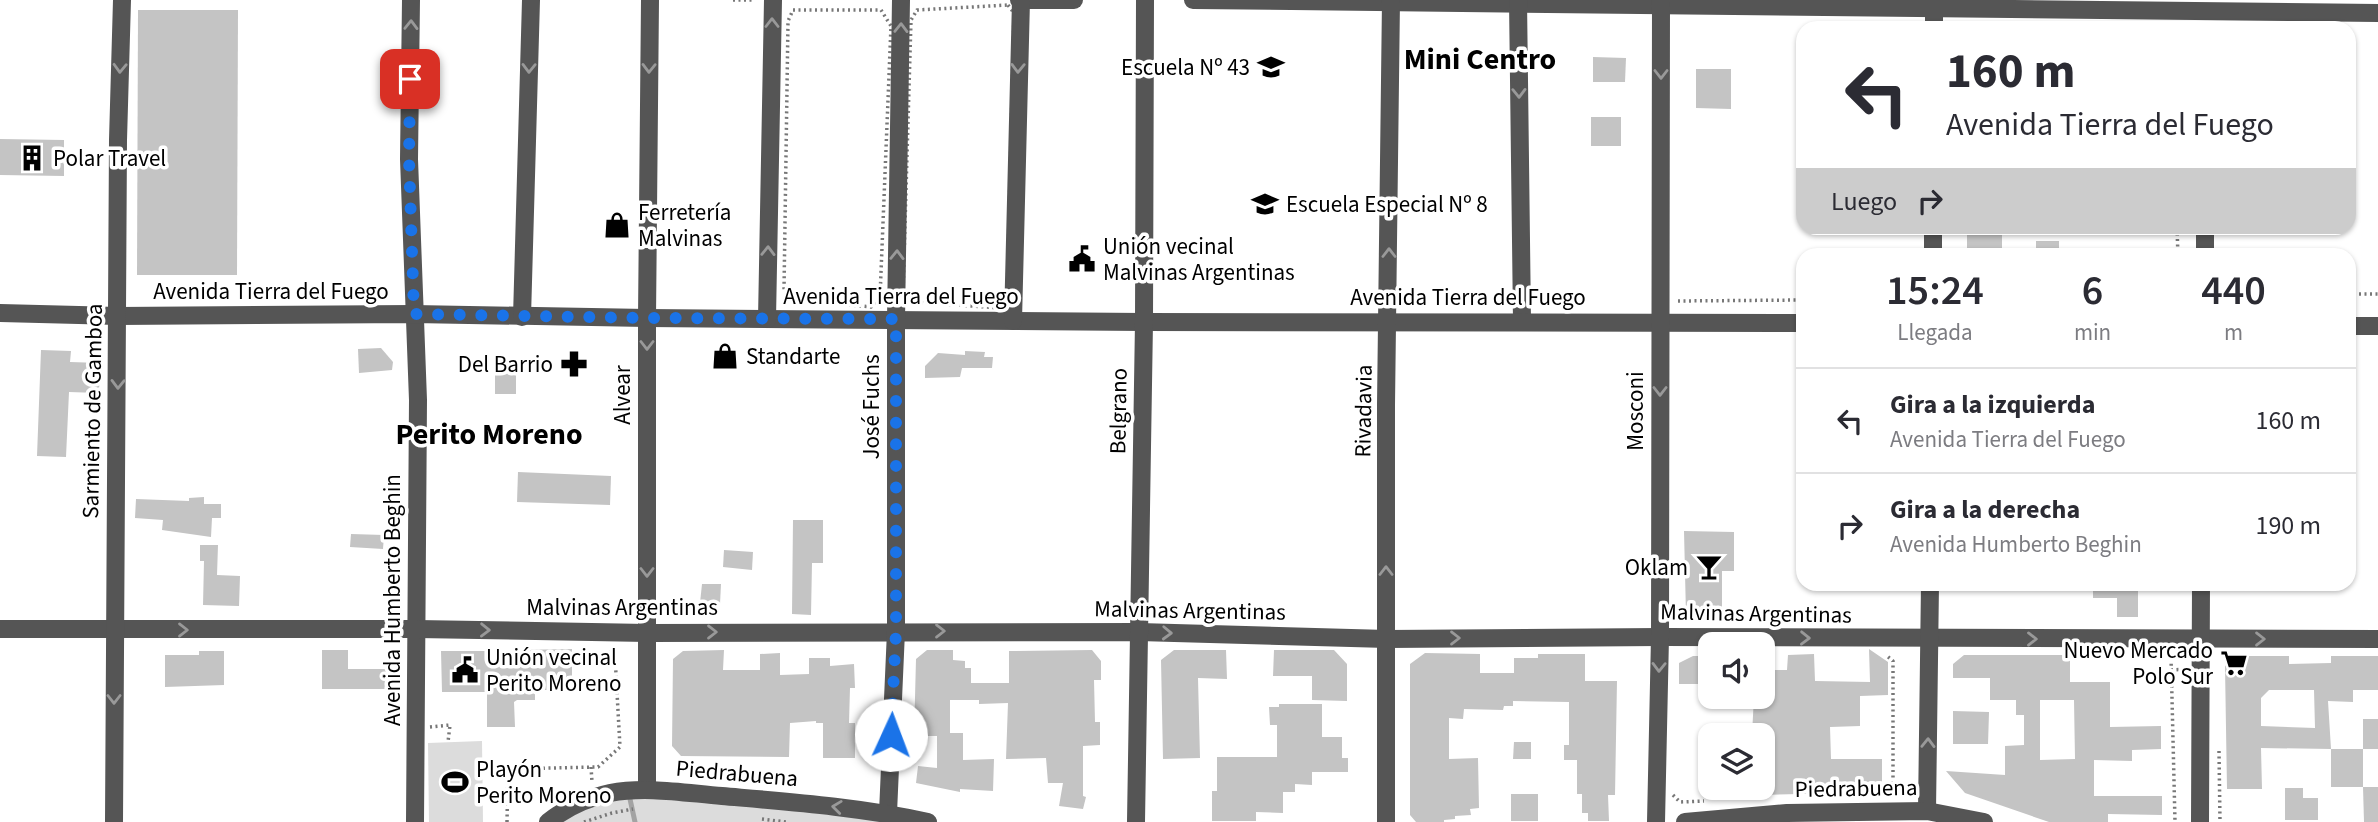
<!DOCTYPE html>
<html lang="es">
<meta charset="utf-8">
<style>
:root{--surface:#fff;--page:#f7f7f7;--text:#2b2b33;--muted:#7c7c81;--line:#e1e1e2}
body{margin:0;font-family:"Source Sans 3",sans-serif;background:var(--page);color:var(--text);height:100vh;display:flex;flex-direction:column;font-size:26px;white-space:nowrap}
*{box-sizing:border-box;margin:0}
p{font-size:23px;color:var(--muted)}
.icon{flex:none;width:38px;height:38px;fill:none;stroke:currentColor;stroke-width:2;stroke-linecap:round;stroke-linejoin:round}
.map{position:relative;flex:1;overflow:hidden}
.panel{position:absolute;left:1796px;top:248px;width:560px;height:343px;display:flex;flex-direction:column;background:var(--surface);border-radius:21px;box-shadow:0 2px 5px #0004}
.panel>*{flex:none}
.banner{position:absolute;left:1796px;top:21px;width:560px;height:214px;border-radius:21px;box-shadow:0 2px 5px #0004;background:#fff;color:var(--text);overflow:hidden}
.controls{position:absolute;left:1698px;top:632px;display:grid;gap:14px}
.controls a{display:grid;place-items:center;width:77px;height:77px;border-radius:14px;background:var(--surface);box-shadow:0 2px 5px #0004;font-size:35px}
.pin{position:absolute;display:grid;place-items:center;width:60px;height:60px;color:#fff;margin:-30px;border-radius:14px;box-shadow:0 4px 10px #0006}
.me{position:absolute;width:77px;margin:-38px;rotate:2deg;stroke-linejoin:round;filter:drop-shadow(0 0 5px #0008)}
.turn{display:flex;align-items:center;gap:24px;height:147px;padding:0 35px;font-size:32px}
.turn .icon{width:91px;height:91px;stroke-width:2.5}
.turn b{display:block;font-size:49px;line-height:60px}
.then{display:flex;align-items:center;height:66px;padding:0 35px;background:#0003;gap:14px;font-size:26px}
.eta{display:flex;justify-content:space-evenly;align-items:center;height:119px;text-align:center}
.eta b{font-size:42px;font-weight:600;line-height:49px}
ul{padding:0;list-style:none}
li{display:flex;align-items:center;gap:21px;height:105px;padding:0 35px;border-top:2px solid var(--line)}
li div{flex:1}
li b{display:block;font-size:26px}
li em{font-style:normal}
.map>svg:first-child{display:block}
</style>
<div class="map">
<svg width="2378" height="822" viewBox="0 0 2378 822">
<rect width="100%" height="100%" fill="#fff"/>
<g fill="#dcdcdc">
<polygon points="482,741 483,822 429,822 428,743"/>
<polygon points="612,793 928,822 548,822"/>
</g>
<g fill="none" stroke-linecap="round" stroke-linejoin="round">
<polyline stroke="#a3a3a3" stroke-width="5" points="630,799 635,822"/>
</g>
<g fill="#c4c4c4" fill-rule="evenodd">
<polygon points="138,10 238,10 237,275 137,275"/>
<polygon points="1593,57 1626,58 1625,82 1593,82"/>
<polygon points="1696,69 1731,69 1731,109 1696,108"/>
<rect x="1591" y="117" width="30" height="29"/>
<polygon points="0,139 64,140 64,176 0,175"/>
<rect x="1967" y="228" width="35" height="22"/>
<rect x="2036" y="241" width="23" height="15"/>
<polygon points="381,348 393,362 392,370 359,373 358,349"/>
<polygon points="41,350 71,351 70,362 100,363 99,393 69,392 66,457 37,456"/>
<polygon points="965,351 985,352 984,357 993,357 992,368 962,368 960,377 925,378 925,366 938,353 965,355"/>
<rect x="495" y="359" width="21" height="35"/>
<polygon points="518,472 611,476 610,505 517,502"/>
<polygon points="204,497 204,504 221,504 221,518 212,518 211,537 162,530 163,520 135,518 136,499 189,501 189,498"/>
<polygon points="793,520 823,520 823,563 812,563 811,615 792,614"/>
<polygon points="1684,531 1734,532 1734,571 1722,571 1722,620 1694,622 1686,615"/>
<polygon points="351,534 384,535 383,549 350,547"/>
<polygon points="200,545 218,545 217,575 240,576 239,606 203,605 204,561 200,561"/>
<polygon points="724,550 753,552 752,570 723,567"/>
<polygon points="702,584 721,584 720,604 700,603"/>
<polygon points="2093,584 2138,584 2138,617 2117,617 2117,598 2093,598"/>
<polygon points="572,649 572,676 567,676 567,690 535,690 535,700 517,700 514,702 515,727 487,727 487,692 442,692 441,651 486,651 487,661 517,661 516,650"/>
<polygon points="1869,649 1888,662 1888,695 1860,696 1860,726 1830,727 1831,759 1882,759 1882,792 1762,795 1762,735 1752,735 1754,696 1762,696 1762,670 1787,670 1788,655 1814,654 1815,681 1870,682"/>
<polygon points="322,650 348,650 348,669 386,669 385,689 322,689"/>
<polygon points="724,650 723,670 760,670 760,654 780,653 780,675 809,674 809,658 830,658 830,666 854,664 855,688 850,688 849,723 855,723 855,758 823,758 823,723 816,723 816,721 790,723 789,757 681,756 672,746 673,659 683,651"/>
<polygon points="927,650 953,650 953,660 965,661 965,668 971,668 971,683 1009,683 1009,651 1092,650 1101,661 1101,680 1094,680 1095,722 1100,722 1100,745 1083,746 1083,796 1086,797 1083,809 1059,806 1063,783 1048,783 1046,758 1006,759 1008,703 979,704 979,700 950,700 950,733 963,733 963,760 994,759 993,791 960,789 960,792 916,783 918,766 937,768 937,736 914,736 916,659"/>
<polygon points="1174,650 1226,650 1227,679 1198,678 1200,758 1163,759 1161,660"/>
<polygon points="1274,650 1334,650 1347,664 1347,701 1312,700 1312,676 1273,676"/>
<polygon points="199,651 224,651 224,685 165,687 165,655 199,655"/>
<polygon points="1425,653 1480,654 1480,673 1514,673 1514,658 1538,658 1538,654 1585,654 1585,681 1617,681 1615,795 1608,795 1609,821 1588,821 1588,813 1582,813 1582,794 1577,794 1577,760 1564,760 1564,745 1569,745 1569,702 1513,701 1513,706 1504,706 1503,710 1464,709 1463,719 1449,718 1449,759 1478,758 1479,808 1470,809 1471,815 1455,816 1455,819 1444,820 1444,822 1416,822 1410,815 1410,664"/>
<path d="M1964,655H2070V682H2110V727L2161,726V749L2132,750V761L2094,760V796H2162V815L2108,814V822H2049L1965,793L1946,771L2005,775V746L2024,745V715H2016V700H1990V678H1953V664ZM2040,700H2074L2075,759L2040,760Z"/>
<polygon points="1693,656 1710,656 1710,684 1679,684 1679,663"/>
<path d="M2236,656H2289V664L2331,663V656H2378V690H2353V702L2328,701L2331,749L2261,748L2262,789H2227L2225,666ZM2269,690H2314L2315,728L2261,726V698Z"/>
<polygon points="1279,704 1322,704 1322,737 1342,737 1342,758 1348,758 1348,772 1312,772 1312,785 1295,784 1295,792 1283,792 1283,813 1256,812 1256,821 1212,821 1212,791 1217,791 1217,757 1277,757 1277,725 1270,725 1269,707 1279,707"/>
<polygon points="1953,711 1989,712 1988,744 1953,744"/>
<rect x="2363" y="719" width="15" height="30"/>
<polygon points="1514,742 1531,742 1531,759 1513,759"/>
<rect x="2331" y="749" width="32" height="38"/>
<polygon points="2363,787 2378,787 2378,822 2364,822"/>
<polygon points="2285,788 2303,788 2303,798 2318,798 2318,820 2285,820"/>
<rect x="1511" y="794" width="27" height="27"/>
</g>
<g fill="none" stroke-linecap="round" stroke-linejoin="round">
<g stroke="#777" stroke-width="3.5" stroke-dasharray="2 3.5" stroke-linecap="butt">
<polyline points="733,0 755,0"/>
<polygon points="1008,5 1014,13 1007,299 1001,308 914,302 903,293 911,20 917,10"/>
<polygon points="793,10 881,10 891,26 880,297 871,307 791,299 784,290 788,21"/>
<polyline points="2177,228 2178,256"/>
<polyline points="2348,294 2378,294"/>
<polyline points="1678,301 1802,300"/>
<polyline points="2168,654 2171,657 2175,822"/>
<polyline points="2171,670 2186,669"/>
<polyline points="430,727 450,725 448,742"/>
<polyline points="2219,751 2220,822"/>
<polyline points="591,767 592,782"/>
<polyline points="1882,794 1893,786 1893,661 1887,656"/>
<polyline points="1673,795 1680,802 1704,801"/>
<polyline points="762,819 786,822"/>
<polyline points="507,822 508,769 598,767 620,747 615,656 609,649"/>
<polyline points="584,822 612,813 633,809"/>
</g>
<g stroke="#555" stroke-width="18">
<polyline points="411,0 409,159 418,400 415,822"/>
<polyline points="1019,0 1074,0"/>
<polyline points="1193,0 2378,13"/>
<polyline points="1518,0 1522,321"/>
<polyline points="1934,28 1934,0"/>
<polyline points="1933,256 1933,228"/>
<polyline points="2205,256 2205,228"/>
<polyline points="0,313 118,316 414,314 647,318 1144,322 1802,323"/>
<polyline points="522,317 531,0"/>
<polyline points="767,319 773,0"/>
<polyline points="1013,321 1021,0"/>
<polyline points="2348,326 2378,326"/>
<polyline points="0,629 417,629 647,633 1139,632 1387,639 1660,637 2378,639"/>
<polyline points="647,790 647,318 650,0"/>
<polyline points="1927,811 1930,584"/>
<polyline points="888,813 896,631 896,319 901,0"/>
<polyline points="114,822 118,140 122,0"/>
<path d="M548,822C567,807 587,798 610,793C646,786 685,793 722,796C791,802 860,807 928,822"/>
<polyline points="1136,822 1144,322 1145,0"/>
<polyline points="1386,822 1386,405 1391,0"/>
<polyline points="1656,822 1660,637 1661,0"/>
<polyline points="1685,822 1787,813 1927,811 1984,822"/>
<polyline points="2200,822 2201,584"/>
</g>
</g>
<defs><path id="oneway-chevron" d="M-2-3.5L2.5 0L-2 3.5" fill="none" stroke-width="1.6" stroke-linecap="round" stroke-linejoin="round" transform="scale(1.75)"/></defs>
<g stroke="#999">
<use href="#oneway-chevron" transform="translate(772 23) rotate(-90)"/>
<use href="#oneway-chevron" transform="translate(411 25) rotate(-89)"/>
<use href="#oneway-chevron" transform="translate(901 28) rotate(-89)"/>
<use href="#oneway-chevron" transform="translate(120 68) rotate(92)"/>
<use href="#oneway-chevron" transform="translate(529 68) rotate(91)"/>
<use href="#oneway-chevron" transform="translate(649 68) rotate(91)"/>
<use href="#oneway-chevron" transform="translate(1018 68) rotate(91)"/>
<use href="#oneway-chevron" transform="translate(1661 74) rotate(90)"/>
<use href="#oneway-chevron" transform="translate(1519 93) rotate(89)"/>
<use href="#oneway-chevron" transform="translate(768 251) rotate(-89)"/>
<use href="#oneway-chevron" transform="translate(1389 253) rotate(-90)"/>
<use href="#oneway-chevron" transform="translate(897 255) rotate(-89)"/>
<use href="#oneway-chevron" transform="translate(647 345) rotate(90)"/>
<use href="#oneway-chevron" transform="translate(118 384) rotate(91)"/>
<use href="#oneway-chevron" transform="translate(1660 391) rotate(90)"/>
<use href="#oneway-chevron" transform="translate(1386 571) rotate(-90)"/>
<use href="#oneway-chevron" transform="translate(647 572) rotate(90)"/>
<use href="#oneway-chevron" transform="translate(183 630)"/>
<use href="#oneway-chevron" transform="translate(485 630) rotate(1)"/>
<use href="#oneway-chevron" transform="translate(940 631)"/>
<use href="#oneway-chevron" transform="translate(712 632)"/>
<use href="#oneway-chevron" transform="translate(1167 633) rotate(2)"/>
<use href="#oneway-chevron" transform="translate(1455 638)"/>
<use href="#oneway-chevron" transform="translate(1805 638) rotate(1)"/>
<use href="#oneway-chevron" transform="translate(2032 639)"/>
<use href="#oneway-chevron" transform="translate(2260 639)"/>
<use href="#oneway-chevron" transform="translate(1659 667) rotate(91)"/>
<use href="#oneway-chevron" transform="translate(114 699) rotate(90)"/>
<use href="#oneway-chevron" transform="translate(1928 743) rotate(-89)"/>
<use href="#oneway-chevron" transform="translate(837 807) rotate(-173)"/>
</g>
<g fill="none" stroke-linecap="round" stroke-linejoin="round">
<polyline stroke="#1a73e8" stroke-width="12" stroke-dasharray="0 21.6" points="410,79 409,159 414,314 647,318 896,319 896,631 891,735"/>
</g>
<defs>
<g id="school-bare" transform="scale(2.1)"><path d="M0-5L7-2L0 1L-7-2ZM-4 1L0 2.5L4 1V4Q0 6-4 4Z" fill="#000" stroke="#fff" stroke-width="2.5" paint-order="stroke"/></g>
<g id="building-bare" transform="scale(2.1)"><path d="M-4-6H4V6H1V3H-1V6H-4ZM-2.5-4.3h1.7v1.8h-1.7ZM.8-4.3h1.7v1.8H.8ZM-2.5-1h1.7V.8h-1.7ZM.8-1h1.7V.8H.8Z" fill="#000" stroke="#fff" stroke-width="2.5" paint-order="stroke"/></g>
<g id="shop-bare" transform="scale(2.1)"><path d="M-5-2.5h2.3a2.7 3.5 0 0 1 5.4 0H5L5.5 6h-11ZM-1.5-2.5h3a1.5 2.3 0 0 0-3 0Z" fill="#000" stroke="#fff" stroke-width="2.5" paint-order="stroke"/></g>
<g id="civic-bare" transform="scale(2.1)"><path d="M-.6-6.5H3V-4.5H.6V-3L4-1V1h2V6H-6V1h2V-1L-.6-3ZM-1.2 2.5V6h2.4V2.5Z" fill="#000" stroke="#fff" stroke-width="2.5" paint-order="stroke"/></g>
<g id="pharmacy-bare" transform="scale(2.1)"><path d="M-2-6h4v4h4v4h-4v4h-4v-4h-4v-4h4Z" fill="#000" stroke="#fff" stroke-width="2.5" paint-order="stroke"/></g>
<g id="bar-bare" transform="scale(2.1)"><path d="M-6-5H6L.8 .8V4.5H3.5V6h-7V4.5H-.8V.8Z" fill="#000" stroke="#fff" stroke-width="2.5" paint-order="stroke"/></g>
<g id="supermarket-bare" transform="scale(2.1)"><path d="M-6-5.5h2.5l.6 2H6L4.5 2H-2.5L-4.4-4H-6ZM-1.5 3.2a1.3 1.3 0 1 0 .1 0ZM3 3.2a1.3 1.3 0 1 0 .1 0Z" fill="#000" stroke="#fff" stroke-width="2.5" paint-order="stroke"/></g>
<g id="stadium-bare" transform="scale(2.1)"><path d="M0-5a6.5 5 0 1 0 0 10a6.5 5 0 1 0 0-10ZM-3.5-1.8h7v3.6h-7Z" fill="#000" stroke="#fff" stroke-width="2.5" paint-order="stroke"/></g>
</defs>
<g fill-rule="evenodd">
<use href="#school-bare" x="1271" y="67"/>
<use href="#building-bare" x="32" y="158"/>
<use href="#school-bare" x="1265" y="204"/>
<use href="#shop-bare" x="617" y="225"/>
<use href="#civic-bare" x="1082" y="259"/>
<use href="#shop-bare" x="725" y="356"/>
<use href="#pharmacy-bare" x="574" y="364"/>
<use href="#bar-bare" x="1709" y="567"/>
<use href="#supermarket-bare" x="2234" y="663"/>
<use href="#civic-bare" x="465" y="670"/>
<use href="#stadium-bare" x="455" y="782"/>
</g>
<g text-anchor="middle" stroke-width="7" stroke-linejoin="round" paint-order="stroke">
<g font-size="23" fill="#000" stroke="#fff" text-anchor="start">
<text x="1250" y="75" text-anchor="end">Escuela Nº 43</text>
<text x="53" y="166">Polar Travel</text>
<text x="1286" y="212">Escuela Especial Nº 8</text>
<text x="638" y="220">Ferretería<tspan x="638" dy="26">Malvinas</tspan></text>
<text x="1103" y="254">Unión vecinal<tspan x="1103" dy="26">Malvinas Argentinas</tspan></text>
<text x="746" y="364">Standarte</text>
<text x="553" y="372" text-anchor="end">Del Barrio</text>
<text x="1688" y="575" text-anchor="end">Oklam</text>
<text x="2213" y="658" text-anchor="end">Nuevo Mercado<tspan x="2213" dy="26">Polo Sur</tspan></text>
<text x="486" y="665">Unión vecinal<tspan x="486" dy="26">Perito Moreno</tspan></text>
<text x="476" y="777">Playón<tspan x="476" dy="26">Perito Moreno</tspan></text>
</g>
<g font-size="23" fill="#000" stroke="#fff">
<text x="271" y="299">Avenida Tierra del Fuego</text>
<text x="901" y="304">Avenida Tierra del Fuego</text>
<text x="1468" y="305">Avenida Tierra del Fuego</text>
<text transform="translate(622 395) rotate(-90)" y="8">Alvear</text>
<text transform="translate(871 407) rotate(-90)" y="8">José Fuchs</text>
<text transform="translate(92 411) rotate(-89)" y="8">Sarmiento de Gamboa</text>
<text transform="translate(1118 411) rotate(-89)" y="8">Belgrano</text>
<text transform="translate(1363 411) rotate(-89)" y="8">Rivadavia</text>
<text transform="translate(1635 411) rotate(-90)" y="8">Mosconi</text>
<text transform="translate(392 600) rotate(-90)" y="8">Avenida Humberto Beghin</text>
<text x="622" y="615">Malvinas Argentinas</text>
<text transform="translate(1190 610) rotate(1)" y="8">Malvinas Argentinas</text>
<text transform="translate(1756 613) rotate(1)" y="8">Malvinas Argentinas</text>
<text transform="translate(737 773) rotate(5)" y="8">Piedrabuena</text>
<text transform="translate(1856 788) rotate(-1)" y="8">Piedrabuena</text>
</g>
<g font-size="30" font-weight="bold" fill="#000" stroke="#fff">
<text x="1480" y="69">Mini Centro</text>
<text x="489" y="444">Perito Moreno</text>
</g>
</g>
</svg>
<div class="controls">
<a><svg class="icon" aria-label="sound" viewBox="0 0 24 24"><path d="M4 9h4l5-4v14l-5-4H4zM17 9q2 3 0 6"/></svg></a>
<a><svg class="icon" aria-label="layers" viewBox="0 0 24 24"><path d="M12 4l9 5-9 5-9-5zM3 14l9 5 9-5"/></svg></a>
</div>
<div class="pin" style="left:410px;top:79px;background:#d93025"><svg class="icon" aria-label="arrive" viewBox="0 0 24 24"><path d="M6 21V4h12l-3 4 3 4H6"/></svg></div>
<svg class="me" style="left:891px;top:735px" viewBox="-20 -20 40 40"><circle r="19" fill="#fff"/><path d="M0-13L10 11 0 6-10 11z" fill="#1a73e8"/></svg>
<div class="banner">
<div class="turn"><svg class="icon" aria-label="left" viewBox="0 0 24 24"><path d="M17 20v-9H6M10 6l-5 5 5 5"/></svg><div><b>160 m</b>Avenida Tierra del Fuego</div></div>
<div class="then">Luego<svg class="icon" aria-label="right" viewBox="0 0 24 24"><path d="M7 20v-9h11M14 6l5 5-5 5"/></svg></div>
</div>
<section class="panel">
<div class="eta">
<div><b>15:24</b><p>Llegada</p></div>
<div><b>6</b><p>min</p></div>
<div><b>440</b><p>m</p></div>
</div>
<ul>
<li><svg class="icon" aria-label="left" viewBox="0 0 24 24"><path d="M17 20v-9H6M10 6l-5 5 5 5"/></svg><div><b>Gira a la izquierda</b><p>Avenida Tierra del Fuego</p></div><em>160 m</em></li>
<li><svg class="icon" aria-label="right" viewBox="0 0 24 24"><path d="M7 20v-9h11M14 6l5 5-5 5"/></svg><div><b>Gira a la derecha</b><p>Avenida Humberto Beghin</p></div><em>190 m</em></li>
</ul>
</section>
</div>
